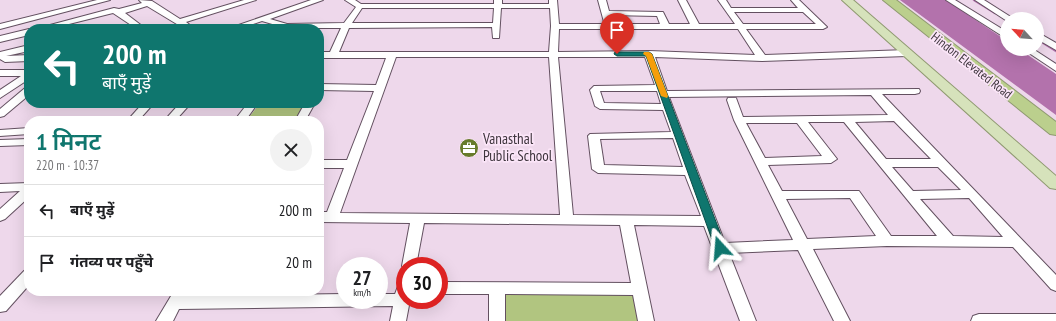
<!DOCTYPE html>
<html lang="hi">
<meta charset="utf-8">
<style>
:root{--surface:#fff;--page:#f2f2f2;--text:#202124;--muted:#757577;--line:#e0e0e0;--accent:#0f766e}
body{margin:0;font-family:"PT Sans Narrow","Noto Sans Devanagari",sans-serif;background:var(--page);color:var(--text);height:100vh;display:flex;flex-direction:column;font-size:15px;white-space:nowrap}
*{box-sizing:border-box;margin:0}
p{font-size:13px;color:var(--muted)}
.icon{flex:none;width:22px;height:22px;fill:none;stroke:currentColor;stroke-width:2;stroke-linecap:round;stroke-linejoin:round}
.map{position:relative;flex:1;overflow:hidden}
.drawer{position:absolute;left:24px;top:116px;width:300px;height:180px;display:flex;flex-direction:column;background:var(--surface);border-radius:16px;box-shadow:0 4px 16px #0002}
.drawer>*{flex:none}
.banner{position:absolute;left:24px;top:24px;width:300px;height:84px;border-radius:16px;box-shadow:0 4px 16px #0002;background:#0f766e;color:#fff;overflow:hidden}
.needle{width:26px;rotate:296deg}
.buttons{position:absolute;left:1000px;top:12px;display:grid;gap:8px}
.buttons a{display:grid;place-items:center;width:44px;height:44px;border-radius:50%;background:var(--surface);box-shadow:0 4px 16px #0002;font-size:20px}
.speed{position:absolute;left:336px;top:257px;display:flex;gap:8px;font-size:20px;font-weight:700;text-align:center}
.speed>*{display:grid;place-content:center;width:52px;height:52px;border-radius:50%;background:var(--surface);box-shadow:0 4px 16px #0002;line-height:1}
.speed small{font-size:10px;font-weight:400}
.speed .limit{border:6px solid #d22;background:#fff;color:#111}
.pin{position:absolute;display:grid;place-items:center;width:34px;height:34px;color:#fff;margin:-41px -17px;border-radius:50% 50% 50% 0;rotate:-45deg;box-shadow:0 0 4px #0007}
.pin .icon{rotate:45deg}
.me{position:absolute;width:44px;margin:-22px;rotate:341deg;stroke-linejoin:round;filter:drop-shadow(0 0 3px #0008)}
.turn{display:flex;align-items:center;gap:14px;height:84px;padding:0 12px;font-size:18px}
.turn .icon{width:52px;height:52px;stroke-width:2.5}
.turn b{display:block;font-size:28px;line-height:34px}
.round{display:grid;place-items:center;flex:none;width:42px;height:42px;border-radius:21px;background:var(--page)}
.overview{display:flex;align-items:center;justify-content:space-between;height:68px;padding:0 12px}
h1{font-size:24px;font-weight:600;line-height:30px;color:var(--accent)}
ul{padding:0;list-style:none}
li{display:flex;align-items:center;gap:12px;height:52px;padding:0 12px;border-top:1px solid var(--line)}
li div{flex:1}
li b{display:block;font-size:15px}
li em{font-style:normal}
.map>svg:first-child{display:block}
</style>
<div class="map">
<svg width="1056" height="321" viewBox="0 0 1056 321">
<rect width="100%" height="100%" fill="#eed8eb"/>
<g fill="#b1c580">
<polygon points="260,103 306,103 295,121 246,121"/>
<polygon points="506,293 635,293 639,321 504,321"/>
</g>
<polygon fill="#b372ac" points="900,0 946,0 1007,41 1007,49 1019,49 1056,74 1056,115"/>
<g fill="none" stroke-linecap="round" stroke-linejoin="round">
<g stroke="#b372ac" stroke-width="2.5">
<polyline points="974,0 995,13"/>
<polyline points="1037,39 1056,51"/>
</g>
<g stroke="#635060" stroke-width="2">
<g id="minor">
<polygon points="97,0 110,0 0,29 0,24"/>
<polygon points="139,0 152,1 180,19 244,0 256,0 186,22 195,29 185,29 147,6 125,13 146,29 137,29 113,13 49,29 35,29 114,8 119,9 142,3"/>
<path d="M311,0H323L270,19L287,24L344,23L356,7L345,0H355L361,4H494V0H502V4H549V0H557L559,24H660L657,16L610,15V22H604L598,0H606L609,11L660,12H663L669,24H690L678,0H686L699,24H735L718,0H726L731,8H798L791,0H799L827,27L823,29H746L765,55L907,50L912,53L907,56L762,61L655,57L667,91L919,89L920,91L919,93L915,94H882L1056,275V291L1051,289L1013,247L887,246L813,249L850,321H834L798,250L729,253L756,321H740L704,226L634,225L654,321H638L633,295L505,294V321H489V294H439V282L631,283L620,225L424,223L416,266H405V270L402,266L410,223L319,222V212H327L344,168H319V160H347L374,91L319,90V84L376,85L386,58H319V52H330L341,28H286L262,21L239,29H227ZM362,8H494L493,23H352ZM501,8H550L551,26L549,52H339L349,28L492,27L493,38H499ZM734,12H803L816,24H743ZM559,29H738L755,55L649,51L558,52ZM396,57H549L560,215L340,213ZM558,57H645L655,85L594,86L590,90L595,106L600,109L663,110L671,132L590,134L588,136L592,169L598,173L685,175L701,216L573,215ZM600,91H657L661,104L604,103ZM871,95L888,115L743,117L736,98H728L727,100L734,120L793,240L725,243L669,97ZM894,121L931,159H886L855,122ZM808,122H844L937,236H891L859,191H782L768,165L831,163L837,159ZM746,123H797L822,156L765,158ZM673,138L683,167L604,165L600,139ZM892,167H938L961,190L913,191ZM850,198L876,236L807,239L786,199ZM969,198L1003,237L953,236L920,199Z"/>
<polygon points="946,0 955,0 1007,32 1007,39"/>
<polygon points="975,0 984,0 1014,19 1007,19 1007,21"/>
<polygon points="29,29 29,35 0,42 0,36"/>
<polygon points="1037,32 1056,43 1056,50 1037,39"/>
<polygon points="29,45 29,51 6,56 29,55 29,61 5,62 0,59 0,52"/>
<polygon points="1023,49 1033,49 1056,64 1056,71"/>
<polygon points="0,70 29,70 29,79 0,98 0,90 21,76 0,76"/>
<polygon points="29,87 29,95 4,116 0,117 0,109 25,88"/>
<polygon points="143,103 154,103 138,121 127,121"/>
<polygon points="180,103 191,103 175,121 164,121"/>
<polygon points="248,103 258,103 245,121 234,121"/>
<polygon points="305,103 315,103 305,121 295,121"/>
<polygon points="29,128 29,134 0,136 0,130"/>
<polygon points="29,139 29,145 0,146 0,140"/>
<polygon points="29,183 29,197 5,219 0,221 0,209 20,191 0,192 0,184"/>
<polygon points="29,269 29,285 6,311 0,312 0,296 24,271"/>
<polygon points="405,279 405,300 410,300 406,321 390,321 393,306 179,309 173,321 156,321 174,291 190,291 187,296 345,294 345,300 379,300 379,294 395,294 400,281"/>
<polygon points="979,314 1056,314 1056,321 971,321 973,316"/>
</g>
</g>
<g stroke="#8f9971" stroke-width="2">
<polygon id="major" points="842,0 853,0 1056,176 1056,189 1050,188"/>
</g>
<g stroke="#8f9971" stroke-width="2">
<polygon id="highway" points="883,0 896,0 1056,122 1056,135 1050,134"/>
</g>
<use href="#minor" fill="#fff" fill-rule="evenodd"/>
<use href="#major" fill="#d6e2bb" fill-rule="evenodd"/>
<use href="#highway" fill="#bbcf8d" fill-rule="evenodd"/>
</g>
<polygon fill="#0f766e" stroke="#0a4d48" points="615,52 649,52 652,54 726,248 724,250 720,252 715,248 646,56 617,56 614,54"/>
<polygon fill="#f59e0b" points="644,52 649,52 652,54 668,96 667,98 661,96 646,56 643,54"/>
<defs>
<g id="office-disc" transform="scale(1)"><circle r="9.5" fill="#677b2b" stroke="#fbe5f8"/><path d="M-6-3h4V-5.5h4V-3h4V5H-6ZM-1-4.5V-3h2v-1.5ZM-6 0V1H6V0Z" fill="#fff"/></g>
</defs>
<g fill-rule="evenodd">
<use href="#office-disc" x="469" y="148"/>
</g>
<g text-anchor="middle" stroke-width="3.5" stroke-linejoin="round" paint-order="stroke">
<g font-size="13" fill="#3e353d" stroke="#fbe5f8">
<text transform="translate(972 65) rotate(38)" y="5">Hindon Elevated Road</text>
</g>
<g font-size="15" fill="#3e353d" stroke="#fbe5f8" text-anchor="start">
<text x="483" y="144">Vanasthal<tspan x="483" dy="17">Public School</tspan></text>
</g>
</g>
</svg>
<div class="buttons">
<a><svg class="needle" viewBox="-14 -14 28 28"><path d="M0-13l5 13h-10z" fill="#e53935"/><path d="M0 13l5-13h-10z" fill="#757577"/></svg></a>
</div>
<div class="speed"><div>27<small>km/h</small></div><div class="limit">30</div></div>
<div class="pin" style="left:617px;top:54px;background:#d93025"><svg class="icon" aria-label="arrive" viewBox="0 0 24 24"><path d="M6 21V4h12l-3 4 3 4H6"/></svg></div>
<svg class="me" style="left:720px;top:248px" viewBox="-20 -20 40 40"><path d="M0-17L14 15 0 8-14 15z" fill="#0f766e" stroke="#fff" stroke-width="4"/></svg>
<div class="banner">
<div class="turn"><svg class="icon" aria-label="left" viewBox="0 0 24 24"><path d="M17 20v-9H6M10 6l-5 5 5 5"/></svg><div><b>200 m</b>बाएँ मुड़ें</div></div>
</div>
<section class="drawer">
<div class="overview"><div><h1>1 मिनट</h1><p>220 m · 10:37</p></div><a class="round"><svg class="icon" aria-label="close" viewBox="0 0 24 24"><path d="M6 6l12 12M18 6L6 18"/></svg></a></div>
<ul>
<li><svg class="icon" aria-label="left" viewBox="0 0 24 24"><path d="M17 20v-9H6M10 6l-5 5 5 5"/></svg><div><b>बाएँ मुड़ें</b></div><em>200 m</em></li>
<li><svg class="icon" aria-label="arrive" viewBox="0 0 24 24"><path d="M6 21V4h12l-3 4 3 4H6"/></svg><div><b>गंतव्य पर पहुँचे</b></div><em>20 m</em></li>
</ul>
</section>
</div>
